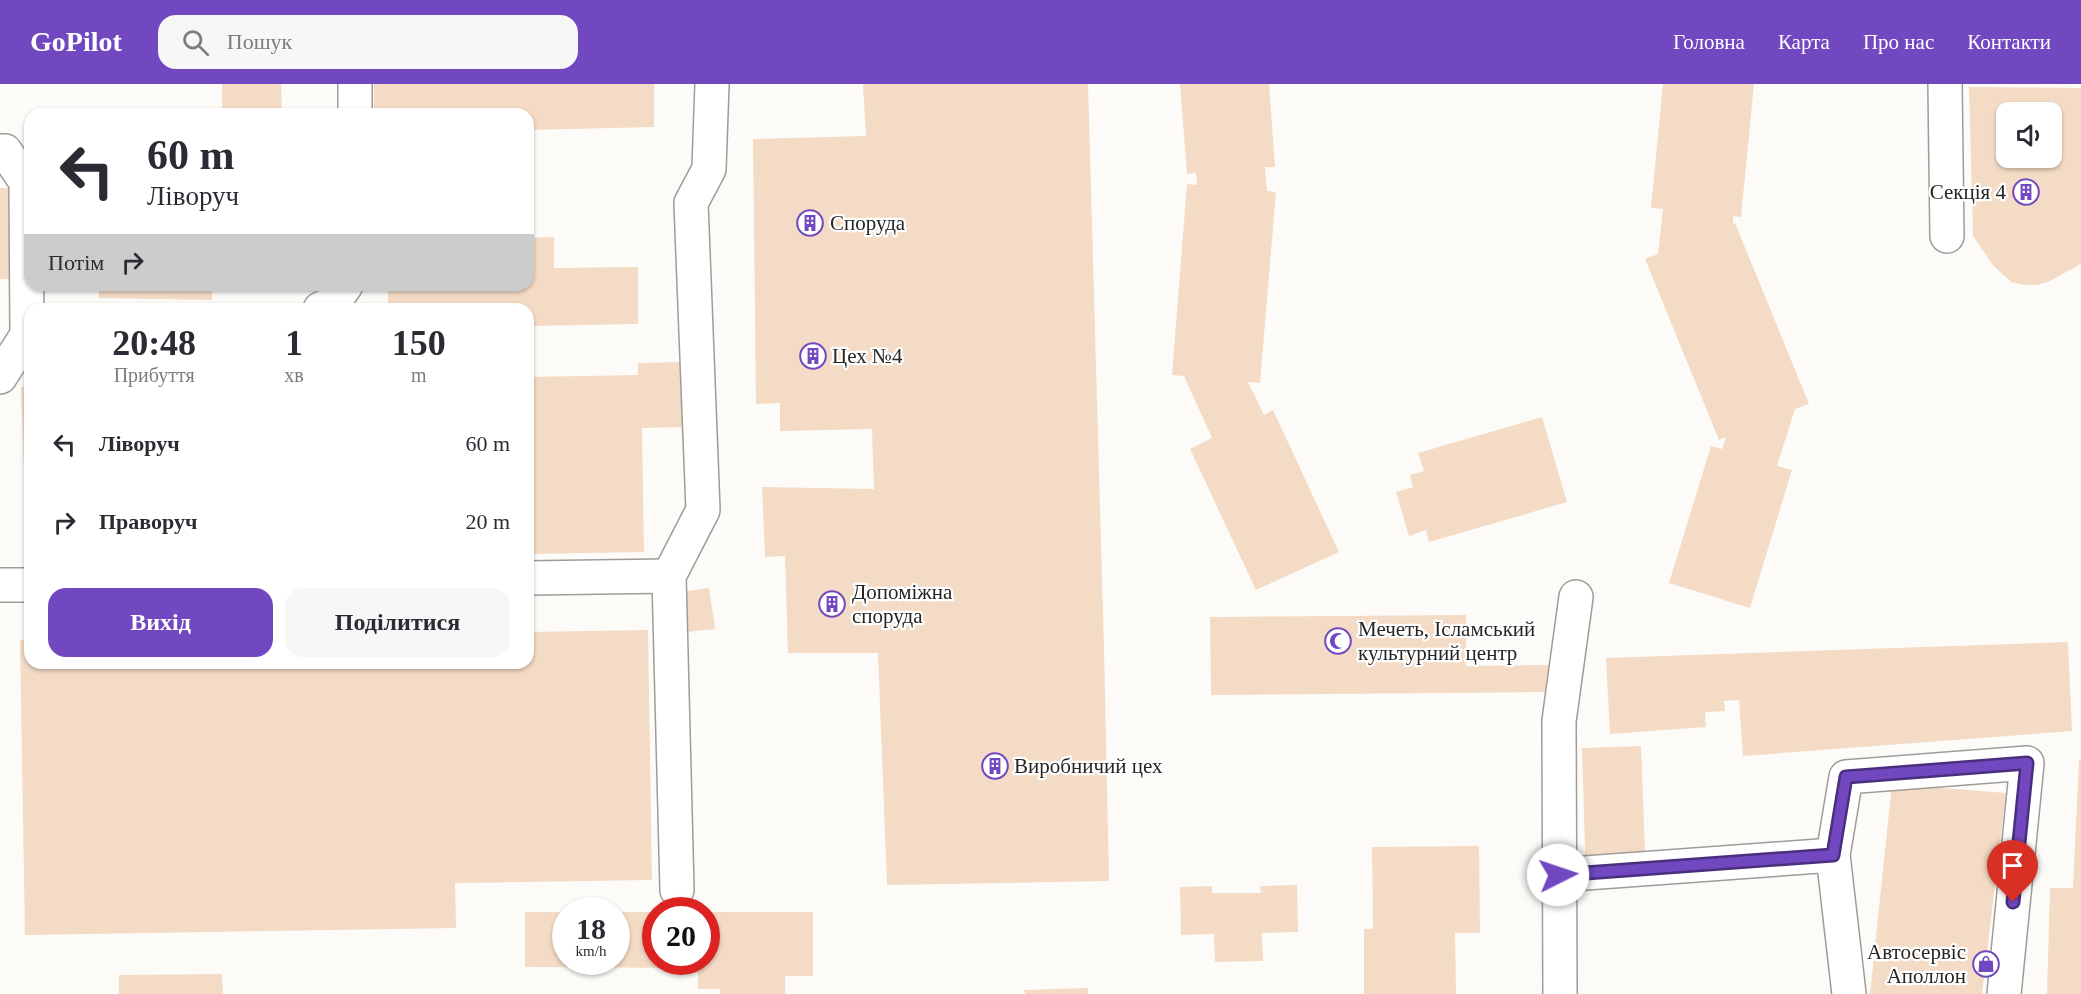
<!DOCTYPE html>
<html lang="uk">
<meta charset="utf-8">
<style>
:root{--surface:#fff;--page:#f7f7f7;--text:#2b2b33;--muted:#7c7c81;--accent:#7248c0}
body{margin:0;font-family:"Times New Roman",serif;background:var(--page);color:var(--text);height:100vh;display:flex;flex-direction:column;font-size:22px;white-space:nowrap}
*{box-sizing:border-box;margin:0}
p{font-size:20px;color:var(--muted)}
.icon{flex:none;width:33px;height:33px;fill:none;stroke:currentColor;stroke-width:2;stroke-linecap:round;stroke-linejoin:round}
.map{position:relative;flex:1;overflow:hidden}
.panel{position:absolute;left:24px;top:219px;width:510px;height:366px;display:flex;flex-direction:column;background:var(--surface);border-radius:18px;box-shadow:0 2px 4px #0004}
.panel>*{flex:none}
.guide{position:absolute;left:24px;top:24px;width:510px;height:183px;border-radius:18px;box-shadow:0 2px 4px #0004;background:#fff;color:var(--text);overflow:hidden}
.controls{position:absolute;left:1996px;top:18px;display:grid;gap:12px}
.controls a{display:grid;place-items:center;width:66px;height:66px;border-radius:12px;background:var(--surface);box-shadow:0 2px 4px #0004;font-size:30px}
.speed{position:absolute;left:552px;top:813px;display:flex;gap:12px;font-size:30px;font-weight:700;text-align:center}
.speed>*{display:grid;place-content:center;width:78px;height:78px;border-radius:50%;background:var(--surface);box-shadow:0 2px 4px #0004;line-height:1}
.speed small{font-size:15px;font-weight:400}
.speed .limit{border:9px solid #d22;background:#fff;color:#111}
.pin{position:absolute;display:grid;place-items:center;width:51px;height:51px;color:#fff;margin:-62px -26px;border-radius:50% 50% 50% 0;rotate:-45deg;box-shadow:0 0 6px #0007}
.pin .icon{rotate:45deg}
.me{position:absolute;width:66px;margin:-33px;rotate:86deg;stroke-linejoin:round;filter:drop-shadow(0 0 4px #0008)}
.turn{display:flex;align-items:center;gap:21px;height:126px;padding:0 24px;font-size:27px}
.turn .icon{width:78px;height:78px;stroke-width:2.5}
.turn b{display:block;font-size:42px;line-height:51px}
.then{display:flex;align-items:center;height:57px;padding:0 24px;background:#0003;gap:12px;font-size:22px}
.eta{display:flex;justify-content:space-evenly;align-items:center;height:102px;text-align:center}
.eta b{font-size:36px;font-weight:700;line-height:42px}
.action{display:flex;gap:12px;margin-top:auto;padding:12px 24px}
.action a{flex:1;height:69px;border-radius:18px;background:var(--accent);color:#fff;font-size:24px;font-weight:700;line-height:69px;text-align:center}
.action a+a{background:var(--page);color:var(--text)}
ul{padding:0;list-style:none}
li{display:flex;align-items:center;gap:18px;height:78px;padding:0 24px}
li div{flex:1}
li b{display:block;font-size:22px}
li em{font-style:normal}
header{display:flex;align-items:center;gap:36px;box-sizing:border-box;height:84px;padding:0 30px;background:var(--accent);color:#fff}
header strong{font-size:28px}
nav{display:flex;gap:33px;margin-inline-start:auto;font-size:21px}
.search{width:420px;height:54px;background:var(--page);display:flex;align-items:center;gap:15px;box-sizing:border-box;padding:0 21px;border-radius:18px;color:var(--muted);font-size:22px}
.map>svg:first-child{display:block}
</style>
<header>
<strong>GoPilot</strong>
<div class="search"><svg class="icon" aria-label="search" viewBox="0 0 24 24"><circle cx="10" cy="10" r="6"/><path d="M15 15l6 6"/></svg>Пошук</div>
<nav><a>Головна</a><a>Карта</a><a>Про нас</a><a>Контакти</a></nav>
</header>
<div class="map">
<svg width="2081" height="910" viewBox="0 0 2081 910">
<rect width="100%" height="100%" fill="#fdfbf8"/>
<g fill="#f4dbc5" fill-rule="evenodd">
<polygon points="222,0 281,0 282,30 222,30"/>
<polygon points="374,0 654,0 654,43 528,46 528,30 374,30"/>
<polygon points="863,0 1088,0 1104,564 1109,797 887,801 878,569 788,569 785,472 765,473 762,403 874,405 872,345 780,347 780,319 756,320 753,55 866,52"/>
<polygon points="1180,0 1269,0 1275,83 1265,83 1267,107 1276,108 1260,299 1248,298 1264,331 1273,326 1339,468 1256,506 1190,365 1212,354 1184,292 1172,291 1187,100 1197,101 1196,89 1187,90"/>
<polygon points="1663,0 1754,0 1741,133 1733,132 1733,140 1735,139 1809,320 1795,325 1777,382 1792,386 1750,524 1669,499 1711,362 1722,365 1726,353 1719,356 1645,175 1658,170 1663,125 1651,124"/>
<path d="M1969,3L2081,4V180L2048,198L2037,201H2024L2011,198L1993,181L1973,152ZM2007,28H2052V74H2007Z"/>
<polygon points="0,104 13,104 15,195 0,195"/>
<polygon points="554,153 554,184 638,183 638,240 528,242 528,225 388,224 388,201 528,201 528,154"/>
<polygon points="99,201 212,201 212,216 99,214"/>
<polygon points="684,278 685,343 642,344 644,468 528,470 528,293 638,291 638,279"/>
<polygon points="30,302 30,467 27,467 21,303"/>
<polygon points="1542,333 1567,418 1429,458 1426,446 1409,452 1396,408 1413,403 1410,391 1424,387 1418,369"/>
<polygon points="709,504 715,545 686,548 681,508"/>
<polygon points="1466,531 1466,582 1551,581 1552,608 1211,611 1210,533"/>
<polygon points="648,546 652,796 455,799 456,844 25,851 20,556 30,556 30,579 528,579 528,548"/>
<polygon points="2068,558 2072,647 1743,672 1739,616 1724,617 1725,627 1705,628 1706,643 1610,650 1606,574"/>
<polygon points="1641,662 1646,794 1586,796 1582,664"/>
<polygon points="2079,675 2081,675 2081,910 2047,910 2050,804 2073,804"/>
<polygon points="1892,700 2006,709 1982,910 1870,910"/>
<polygon points="1479,762 1480,849 1455,849 1456,910 1364,910 1364,845 1373,845 1372,763"/>
<polygon points="1297,801 1298,848 1262,849 1263,877 1215,878 1214,850 1181,851 1180,803 1212,802 1212,809 1261,809 1260,802"/>
<polygon points="525,828 566,828 566,878 616,878 616,828 656,828 656,878 706,878 706,828 813,828 813,892 785,892 785,910 720,910 720,905 698,905 698,884 525,883"/>
<polygon points="222,890 223,910 119,910 119,891"/>
<polygon points="1088,904 1088,910 1025,910 1024,906"/>
</g>
<g fill="none" stroke-linecap="round" stroke-linejoin="round">
<g stroke="#9e9c99" stroke-width="36">
<g id="minor">
<polyline points="355,0 355,30"/>
<polyline points="1945,0 1947,152"/>
<polyline points="0,67 5,67 26,98 27,251"/>
<polyline points="320,225 334,218 346,201"/>
<polyline points="0,293 27,251 30,251"/>
<polyline points="528,494 669,492"/>
<polyline points="0,501 30,501"/>
<polyline points="1558,791 1833,771"/>
<polyline points="677,806 669,492 703,426 691,119 709,85 712,0"/>
<polyline points="1560,910 1559,637 1576,513"/>
<polyline points="1849,910 1833,771 1846,693 2027,679 2004,910"/>
</g>
</g>
<use href="#minor" stroke="#fff" stroke-width="33"/>
</g>
<g fill="none" stroke-linecap="round" stroke-linejoin="round">
<g stroke="#4a2f7d" stroke-width="15">
<polyline id="route" points="1558,791 1833,771 1846,693 2027,679 2013,818"/>
</g>
<use href="#route" stroke="#7248c0" stroke-width="10"/>
</g>
<defs>
<g id="building-ring" transform="scale(1.35)"><circle r="9.5" fill="#fff" stroke="#7248c0" stroke-width="1.5"/><path d="M-4-6H4V6H1V3H-1V6H-4ZM-2.5-4.3h1.7v1.8h-1.7ZM.8-4.3h1.7v1.8H.8ZM-2.5-1h1.7V.8h-1.7ZM.8-1h1.7V.8H.8Z" fill="#7248c0"/></g>
<g id="mosque-ring" transform="scale(1.35)"><circle r="9.5" fill="#fff" stroke="#7248c0" stroke-width="1.5"/><path d="M3.5-4.9A6 6 0 1 0 3.5 4.9A5 5 0 1 1 3.5-4.9Z" fill="#7248c0"/></g>
<g id="shop-ring" transform="scale(1.35)"><circle r="9.5" fill="#fff" stroke="#7248c0" stroke-width="1.5"/><path d="M-5-2.5h2.3a2.7 3.5 0 0 1 5.4 0H5L5.5 6h-11ZM-1.5-2.5h3a1.5 2.3 0 0 0-3 0Z" fill="#7248c0"/></g>
</defs>
<g fill-rule="evenodd">
<use href="#building-ring" x="2026" y="108"/>
<use href="#building-ring" x="810" y="139"/>
<use href="#building-ring" x="813" y="272"/>
<use href="#building-ring" x="832" y="520"/>
<use href="#mosque-ring" x="1338" y="557"/>
<use href="#building-ring" x="995" y="682"/>
<use href="#shop-ring" x="1986" y="880"/>
</g>
<g text-anchor="middle" stroke-width="4.5" stroke-linejoin="round" paint-order="stroke">
<g font-size="21" fill="#262524" stroke="#fff" text-anchor="start">
<text x="2006" y="115" text-anchor="end">Секція 4</text>
<text x="830" y="146">Споруда</text>
<text x="832" y="279">Цех №4</text>
<text x="852" y="515">Допоміжна<tspan x="852" dy="24">споруда</tspan></text>
<text x="1358" y="552">Мечеть, Ісламський<tspan x="1358" dy="24">культурний центр</tspan></text>
<text x="1014" y="689">Виробничий цех</text>
<text x="1966" y="875" text-anchor="end">Автосервіс<tspan x="1966" dy="24">Аполлон</tspan></text>
</g>
</g>
</svg>
<div class="controls">
<a><svg class="icon" aria-label="sound" viewBox="0 0 24 24"><path d="M4 9h4l5-4v14l-5-4H4zM17 9q2 3 0 6"/></svg></a>
</div>
<div class="speed"><div>18<small>km/h</small></div><div class="limit">20</div></div>
<div class="pin" style="left:2013px;top:818px;background:#d93025"><svg class="icon" aria-label="arrive" viewBox="0 0 24 24"><path d="M6 21V4h12l-3 4 3 4H6"/></svg></div>
<svg class="me" style="left:1558px;top:791px" viewBox="-20 -20 40 40"><circle r="19" fill="#fff"/><path d="M0-13L10 11 0 6-10 11z" fill="#7248c0"/></svg>
<div class="guide">
<div class="turn"><svg class="icon" aria-label="left" viewBox="0 0 24 24"><path d="M17 20v-9H6M10 6l-5 5 5 5"/></svg><div><b>60 m</b>Ліворуч</div></div>
<div class="then">Потім<svg class="icon" aria-label="right" viewBox="0 0 24 24"><path d="M7 20v-9h11M14 6l5 5-5 5"/></svg></div>
</div>
<section class="panel">
<div class="eta">
<div><b>20:48</b><p>Прибуття</p></div>
<div><b>1</b><p>хв</p></div>
<div><b>150</b><p>m</p></div>
</div>
<ul>
<li><svg class="icon" aria-label="left" viewBox="0 0 24 24"><path d="M17 20v-9H6M10 6l-5 5 5 5"/></svg><div><b>Ліворуч</b></div><em>60 m</em></li>
<li><svg class="icon" aria-label="right" viewBox="0 0 24 24"><path d="M7 20v-9h11M14 6l5 5-5 5"/></svg><div><b>Праворуч</b></div><em>20 m</em></li>
</ul>
<div class="action"><a>Вихід</a><a>Поділитися</a></div>
</section>
</div>
